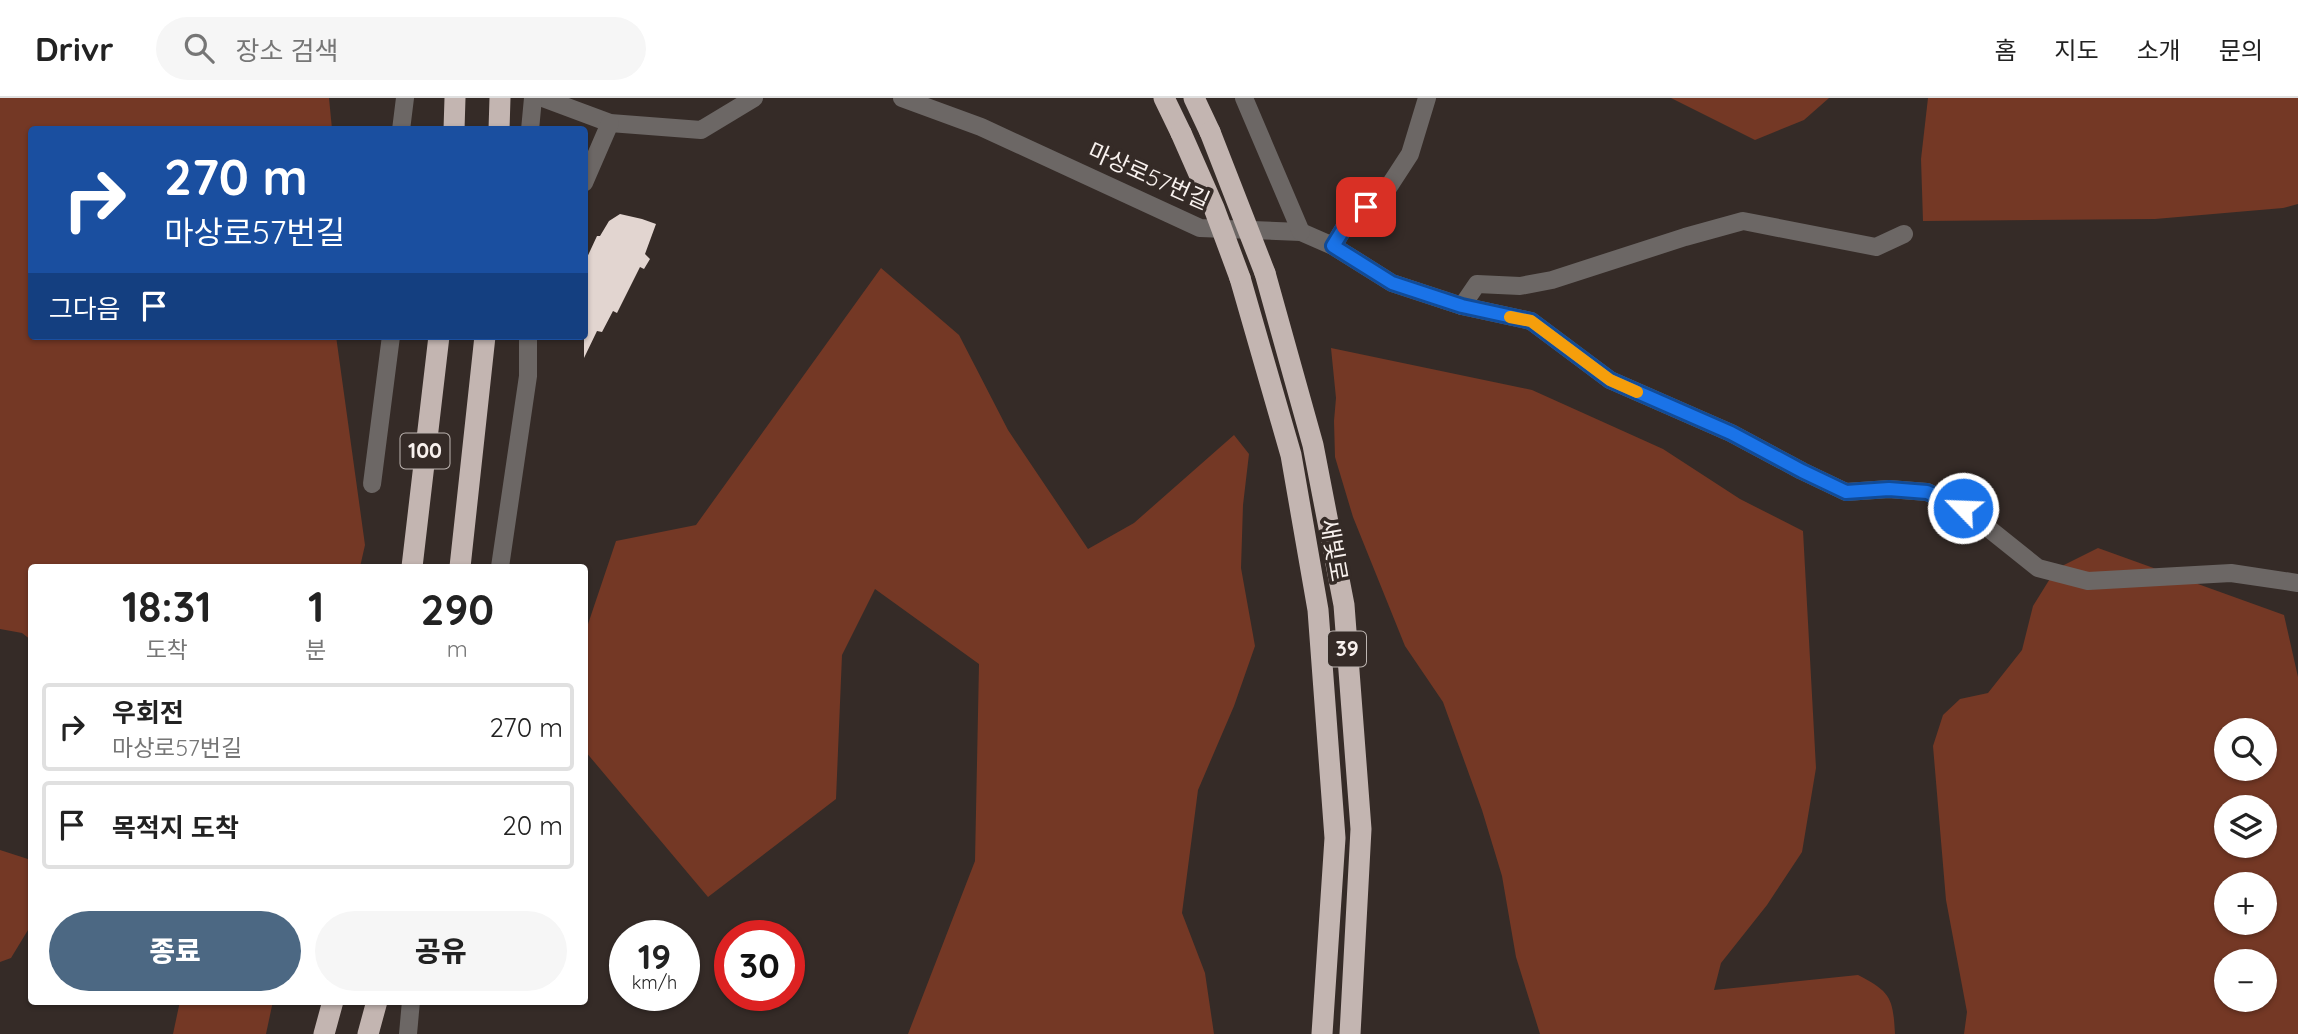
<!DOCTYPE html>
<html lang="ko">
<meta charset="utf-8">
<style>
:root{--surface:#fff;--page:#f6f6f6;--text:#222;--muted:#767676;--line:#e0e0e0;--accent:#4c6883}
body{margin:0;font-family:Quicksand,"Noto Sans KR",sans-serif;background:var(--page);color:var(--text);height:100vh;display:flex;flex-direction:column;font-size:26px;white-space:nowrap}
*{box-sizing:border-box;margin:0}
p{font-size:23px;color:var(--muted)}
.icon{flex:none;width:38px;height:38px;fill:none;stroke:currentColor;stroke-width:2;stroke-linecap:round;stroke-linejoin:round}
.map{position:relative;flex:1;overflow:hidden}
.panel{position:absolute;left:28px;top:466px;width:560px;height:441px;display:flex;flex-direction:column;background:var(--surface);border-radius:7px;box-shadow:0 2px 5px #0004}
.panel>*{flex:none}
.top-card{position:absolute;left:28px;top:28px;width:560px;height:214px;border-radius:7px;box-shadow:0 2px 5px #0004;background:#1a4fa0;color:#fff;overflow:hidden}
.tools{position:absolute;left:2214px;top:620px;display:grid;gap:14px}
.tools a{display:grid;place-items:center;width:63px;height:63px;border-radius:50%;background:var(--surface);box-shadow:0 2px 5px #0004;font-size:35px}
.speed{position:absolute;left:609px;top:822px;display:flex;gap:14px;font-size:35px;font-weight:700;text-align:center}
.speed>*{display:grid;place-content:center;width:91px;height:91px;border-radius:50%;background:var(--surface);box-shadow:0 2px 5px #0004;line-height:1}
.speed small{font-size:18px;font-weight:400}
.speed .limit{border:10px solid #d22;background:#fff;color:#111}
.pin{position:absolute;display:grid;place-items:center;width:60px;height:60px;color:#fff;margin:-30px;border-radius:14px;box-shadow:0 4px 10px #0006}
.me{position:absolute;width:77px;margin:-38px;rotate:294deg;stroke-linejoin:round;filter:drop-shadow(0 0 5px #0008)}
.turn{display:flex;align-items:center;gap:24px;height:147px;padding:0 21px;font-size:32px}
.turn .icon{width:91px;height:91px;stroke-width:2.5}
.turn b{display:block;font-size:49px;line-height:60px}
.then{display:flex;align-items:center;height:66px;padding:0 21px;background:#0003;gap:14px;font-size:26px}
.eta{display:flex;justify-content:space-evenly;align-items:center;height:119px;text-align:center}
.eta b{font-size:42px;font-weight:800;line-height:49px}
.button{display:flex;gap:14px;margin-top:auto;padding:14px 21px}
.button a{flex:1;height:80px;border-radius:42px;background:var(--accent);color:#fff;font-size:28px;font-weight:800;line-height:80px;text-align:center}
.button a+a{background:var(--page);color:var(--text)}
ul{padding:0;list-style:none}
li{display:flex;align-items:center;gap:21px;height:88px;margin:0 14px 10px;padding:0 7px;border:4px solid var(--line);border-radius:7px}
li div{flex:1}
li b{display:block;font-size:26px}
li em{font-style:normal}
header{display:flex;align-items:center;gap:42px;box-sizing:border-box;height:98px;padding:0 35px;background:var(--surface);border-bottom:2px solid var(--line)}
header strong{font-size:33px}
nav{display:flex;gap:38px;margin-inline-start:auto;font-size:24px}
.search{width:490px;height:63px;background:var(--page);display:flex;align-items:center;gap:18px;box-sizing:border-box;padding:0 24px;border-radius:38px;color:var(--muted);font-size:26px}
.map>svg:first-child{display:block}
</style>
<header>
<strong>Drivr</strong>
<div class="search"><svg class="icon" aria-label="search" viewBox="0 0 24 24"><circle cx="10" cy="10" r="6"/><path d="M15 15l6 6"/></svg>장소 검색</div>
<nav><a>홈</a><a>지도</a><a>소개</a><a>문의</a></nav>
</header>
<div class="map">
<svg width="2298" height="936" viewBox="0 0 2298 936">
<rect width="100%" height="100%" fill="#352b27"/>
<g fill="#743825" fill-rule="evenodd">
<polygon points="0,0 329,0 332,31 32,32 32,238 336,238 365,447 360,469 32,469 31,542 22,535 0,531"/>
<polygon points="1671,0 1829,0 1804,22 1755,42"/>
<polygon points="1928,0 2298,0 2298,106 2283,110 2155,121 1923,123 1921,61"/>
<polygon points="881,170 959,237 1008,332 1088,451 1134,425 1234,337 1249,356 1243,407 1241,470 1255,548 1234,608 1198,692 1182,815 1205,875 1214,936 908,936 975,763 979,566 875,491 842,557 836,701 708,799 585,653 585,535 616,443 696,427"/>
<path d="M1331,250L1532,292L1663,351L1740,401L1803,433L1816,670L1802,754L1767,807L1721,865L1714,892L1858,877C1891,894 1893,900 1895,936H1540L1516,859L1502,778L1482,712L1443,604L1405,548L1353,419L1335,359L1334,323L1336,300Z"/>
<path d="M2098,450L2284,517L2298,579V936H1964L1967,914L1946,802L1933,648L1943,617L1960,601L1988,595L2022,552L2033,508L2056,471ZM2226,632H2264V670H2226ZM2226,709H2264V747H2226ZM2226,786H2264V824H2226ZM2226,863H2264V901H2226Z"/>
<polygon points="0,752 31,762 31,827 11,860 0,864"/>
<polygon points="180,903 273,903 266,936 173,936"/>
</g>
<polygon fill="#e2d5d0" points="620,116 642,121 656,126 645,156 650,161 644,171 640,169 617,215 613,213 602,234 597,233 584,260 584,166 597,138 600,138 609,123"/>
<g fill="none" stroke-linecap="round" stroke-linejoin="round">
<g stroke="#6c6765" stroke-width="18">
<polyline points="543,0 610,25 701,32 754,0"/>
<polyline points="902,0 981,29 1200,130 1301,134 1333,148 1392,185 1462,208 1531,223 1610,282 1731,335 1802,373 1846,394 1889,391 1927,394 1963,410 2038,470 2088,483 2231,475 2298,485"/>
<polyline points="1244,0 1301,134"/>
<polyline points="401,32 405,0"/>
<polyline points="530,32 533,0"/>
<polyline points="584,85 610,25"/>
<polyline points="1333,148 1349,122 1384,96 1410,56 1427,0"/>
<polyline points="1462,208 1477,186 1520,188 1552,182 1685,139 1743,123 1876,149 1904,136"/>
<polyline points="372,386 391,238"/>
<polyline points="500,469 528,278 528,238"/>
<polyline points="408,936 411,903"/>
</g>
<g stroke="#c3b5b1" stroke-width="21">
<polyline points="1164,0 1181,35"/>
<polyline points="1194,0 1210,34"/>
<polyline points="454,32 455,0"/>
<polyline points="499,32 500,0"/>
<polyline points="1265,175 1313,347 1344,507 1361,731 1350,936"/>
<polyline points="1240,180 1291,357 1318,512 1335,740 1322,936"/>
<polyline points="412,469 439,238"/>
<polyline points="460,469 485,238"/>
<polyline points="324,936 333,903"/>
<polyline points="368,936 377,903"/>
</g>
<g stroke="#c3b5b1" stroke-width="21">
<polyline points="1210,34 1265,175"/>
<polyline points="1181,35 1214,110 1240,180"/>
</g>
</g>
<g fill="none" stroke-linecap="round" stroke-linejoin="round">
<g stroke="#114b97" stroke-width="18">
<polyline id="route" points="1366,109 1349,122 1333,148 1392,185 1462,208 1531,223 1610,282 1731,335 1802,373 1846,394 1889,391 1927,394 1963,410"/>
</g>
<use href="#route" stroke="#1a73e8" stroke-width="12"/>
<polyline stroke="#f59e0b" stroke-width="12" points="1510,219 1531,223 1610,282 1637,294"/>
</g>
<g text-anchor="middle" stroke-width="7" stroke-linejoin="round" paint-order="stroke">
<g fill="#352b27" stroke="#beb6b2" stroke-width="2">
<rect x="400.5" y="335.5" width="49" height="35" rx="5"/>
<rect x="1328" y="533.5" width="38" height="35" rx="5"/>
</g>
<g font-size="21" font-weight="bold" fill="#f8f1ee">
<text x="425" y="360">100</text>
<text x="1347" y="558">39</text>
</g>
<g font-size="23" fill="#f8f1ee" stroke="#352b27">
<text transform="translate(1149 78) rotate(24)" y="8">마상로57번길</text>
<text transform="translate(1334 452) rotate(80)" y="8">새빛로</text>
</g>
</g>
</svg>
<div class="tools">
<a><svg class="icon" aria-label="search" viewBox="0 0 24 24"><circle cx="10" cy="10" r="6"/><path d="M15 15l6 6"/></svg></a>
<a><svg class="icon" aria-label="layers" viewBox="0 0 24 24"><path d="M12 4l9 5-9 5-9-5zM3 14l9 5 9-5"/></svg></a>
<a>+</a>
<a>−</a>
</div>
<div class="speed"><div>19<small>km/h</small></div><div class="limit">30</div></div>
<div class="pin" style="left:1366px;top:109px;background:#d93025"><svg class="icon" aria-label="arrive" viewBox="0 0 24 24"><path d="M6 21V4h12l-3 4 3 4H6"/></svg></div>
<svg class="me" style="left:1963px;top:410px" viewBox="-20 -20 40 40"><circle r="17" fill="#1a73e8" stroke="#fff" stroke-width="3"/><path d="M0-11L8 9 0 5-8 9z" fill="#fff"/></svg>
<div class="top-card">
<div class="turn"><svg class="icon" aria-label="right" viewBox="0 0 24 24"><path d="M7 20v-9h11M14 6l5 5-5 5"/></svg><div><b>270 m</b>마상로57번길</div></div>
<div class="then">그다음<svg class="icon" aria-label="arrive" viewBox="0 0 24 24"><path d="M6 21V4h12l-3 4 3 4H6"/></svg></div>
</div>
<section class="panel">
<div class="eta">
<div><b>18:31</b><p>도착</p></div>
<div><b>1</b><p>분</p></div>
<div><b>290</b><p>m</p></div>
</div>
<ul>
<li><svg class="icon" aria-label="right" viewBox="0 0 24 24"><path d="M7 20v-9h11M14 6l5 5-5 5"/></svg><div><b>우회전</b><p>마상로57번길</p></div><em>270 m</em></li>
<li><svg class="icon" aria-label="arrive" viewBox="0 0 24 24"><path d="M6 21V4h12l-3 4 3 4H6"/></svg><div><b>목적지 도착</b></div><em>20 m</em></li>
</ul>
<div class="button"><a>종료</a><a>공유</a></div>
</section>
</div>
